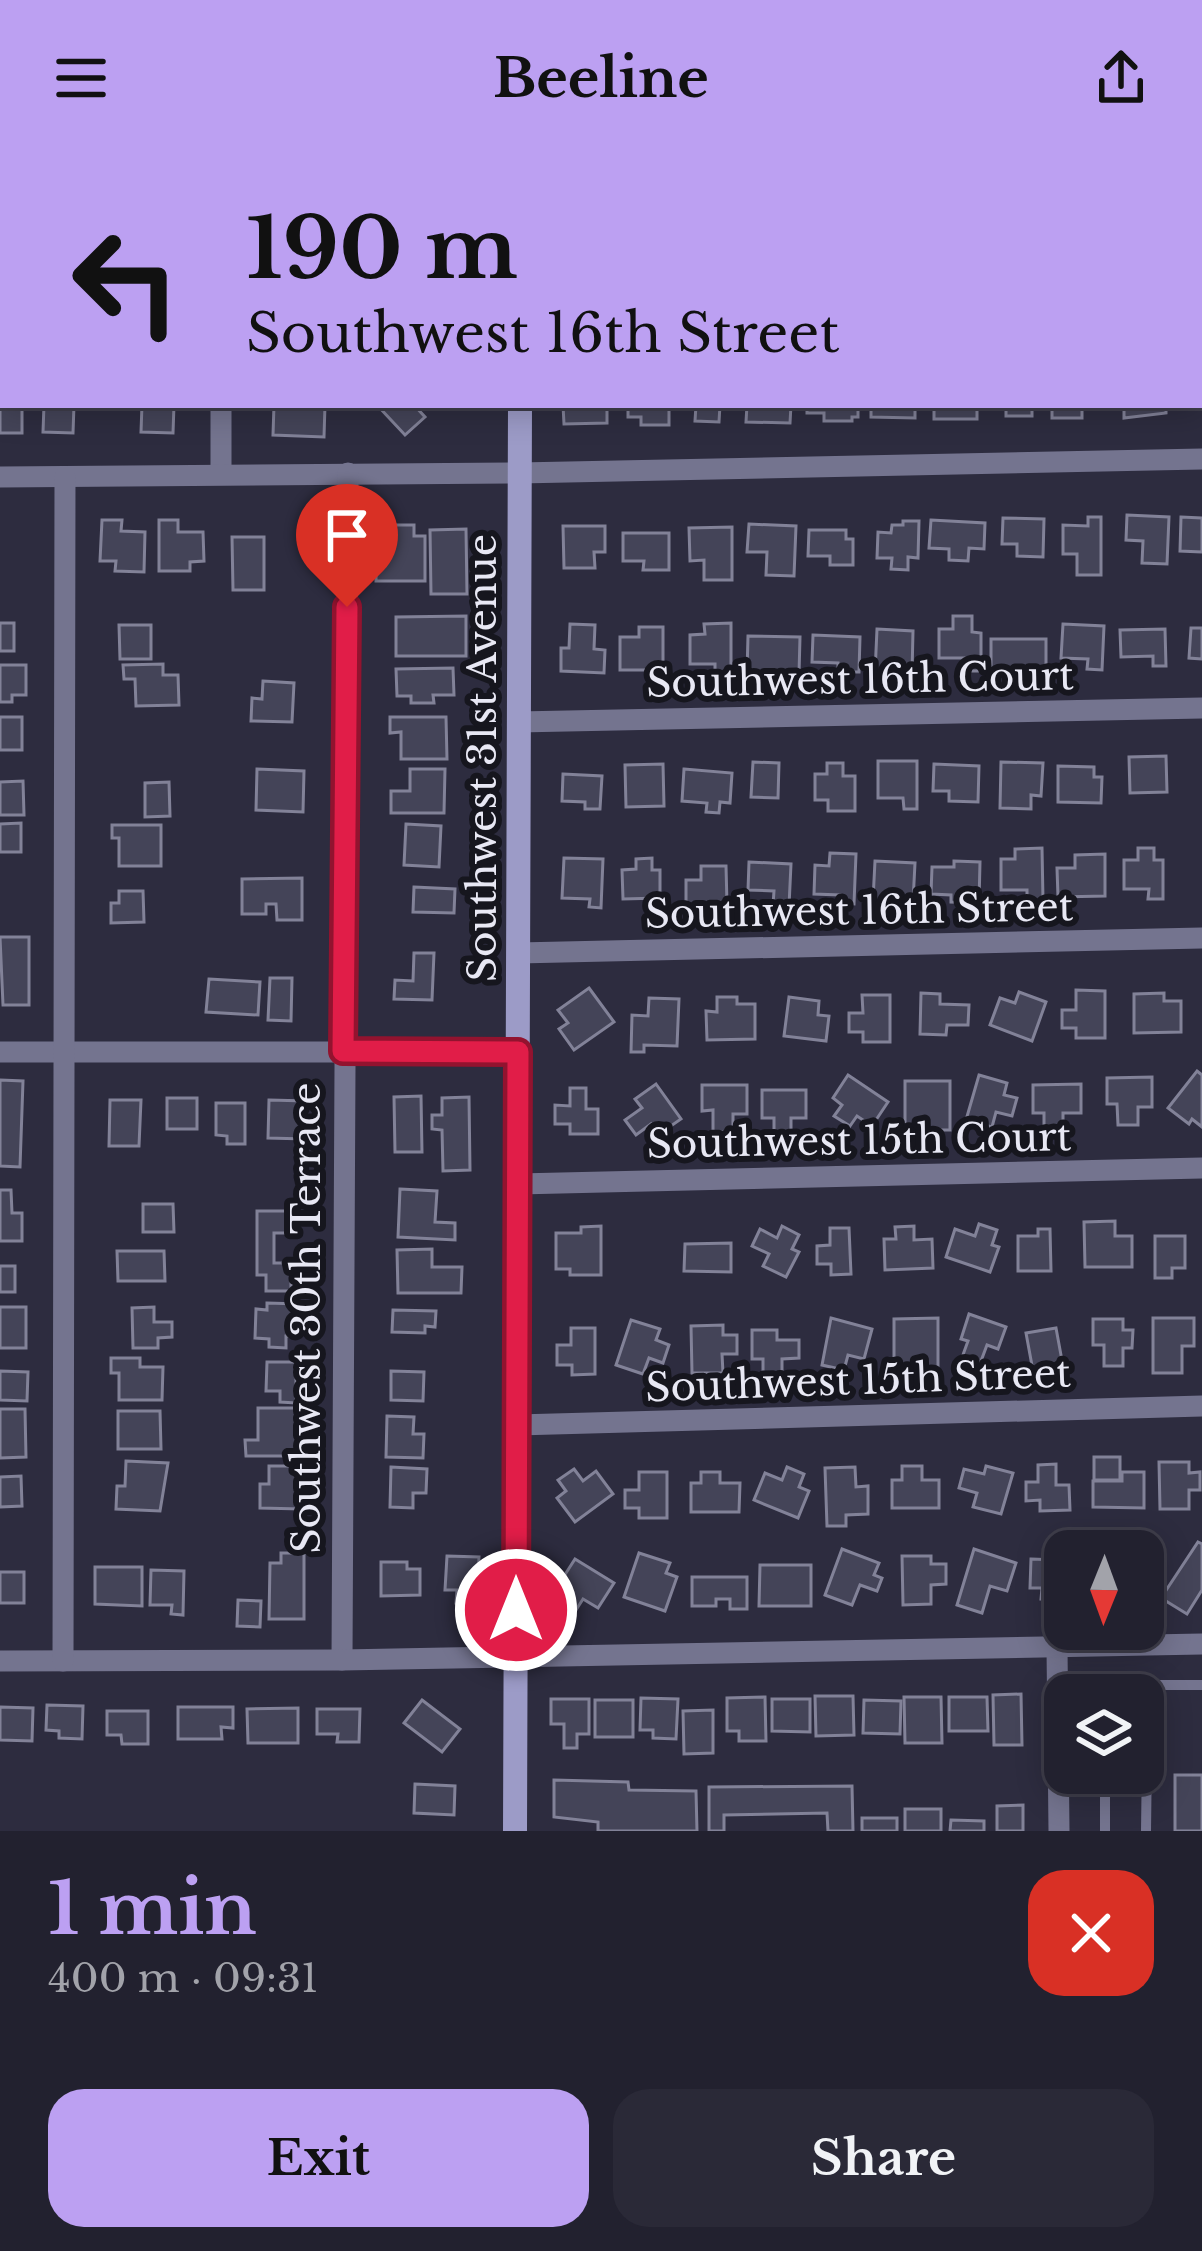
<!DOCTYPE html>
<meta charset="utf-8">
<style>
:root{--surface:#22212f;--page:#2a2937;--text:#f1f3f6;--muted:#a2a3aa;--line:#3f3e4b;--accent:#bca0f2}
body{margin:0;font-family:"Libre Baskerville",serif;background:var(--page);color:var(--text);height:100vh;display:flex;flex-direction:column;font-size:45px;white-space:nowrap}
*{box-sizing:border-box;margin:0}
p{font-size:39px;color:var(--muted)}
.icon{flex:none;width:66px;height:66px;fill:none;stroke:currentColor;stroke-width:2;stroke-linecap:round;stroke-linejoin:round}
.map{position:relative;height:1675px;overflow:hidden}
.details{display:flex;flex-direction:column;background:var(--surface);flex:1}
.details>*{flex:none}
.hud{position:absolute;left:0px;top:0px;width:1203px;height:252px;box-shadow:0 6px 30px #0003,0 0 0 3px var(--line);background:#bca0f2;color:#111;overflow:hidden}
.needle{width:78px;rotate:181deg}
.tools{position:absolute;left:1044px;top:1374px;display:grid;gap:24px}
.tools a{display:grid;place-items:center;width:120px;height:120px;border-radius:24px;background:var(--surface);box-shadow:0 6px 30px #0003,0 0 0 3px var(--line);font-size:60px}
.pin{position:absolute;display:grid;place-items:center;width:102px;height:102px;color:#fff;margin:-123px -51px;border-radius:50% 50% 50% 0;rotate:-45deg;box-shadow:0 0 12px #0007}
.pin .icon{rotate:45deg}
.me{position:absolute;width:132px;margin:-66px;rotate:0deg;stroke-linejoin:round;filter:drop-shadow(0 0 9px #0008)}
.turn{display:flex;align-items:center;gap:42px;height:252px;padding:0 48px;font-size:54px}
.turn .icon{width:156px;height:156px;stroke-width:2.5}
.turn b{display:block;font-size:84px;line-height:102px}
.round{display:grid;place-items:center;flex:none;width:126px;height:126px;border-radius:36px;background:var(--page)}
.summary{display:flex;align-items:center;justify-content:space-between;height:204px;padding:0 48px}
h1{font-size:72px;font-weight:700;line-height:90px;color:var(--accent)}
.cta{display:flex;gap:24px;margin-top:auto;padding:24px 48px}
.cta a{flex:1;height:138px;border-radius:36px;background:var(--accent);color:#111;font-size:48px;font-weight:700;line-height:138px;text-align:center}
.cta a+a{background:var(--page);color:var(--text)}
header{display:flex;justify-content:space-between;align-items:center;height:156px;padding:0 48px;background:var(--accent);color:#111;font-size:54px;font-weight:700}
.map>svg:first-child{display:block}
</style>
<header><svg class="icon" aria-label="menu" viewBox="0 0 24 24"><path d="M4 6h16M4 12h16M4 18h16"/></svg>Beeline<svg class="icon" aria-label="share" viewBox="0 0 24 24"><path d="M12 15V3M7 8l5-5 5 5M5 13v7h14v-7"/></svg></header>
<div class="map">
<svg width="1202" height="1675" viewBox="0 0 1202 1675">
<rect width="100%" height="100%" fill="#2d2c3f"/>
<g fill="#444458" stroke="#828298" stroke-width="3">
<polygon points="0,221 3,249 22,249 22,277 0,277"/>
<polygon points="44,249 74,249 73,277 43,276"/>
<polygon points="142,249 174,249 173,277 141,276"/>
<polygon points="274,249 325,249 324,281 273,279"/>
<polygon points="377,249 414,249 425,261 405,279"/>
<polygon points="563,249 607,249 607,267 564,268"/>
<polygon points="628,249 669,249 669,269 641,269 641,261 628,261"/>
<polygon points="696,249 720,249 719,266 695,265"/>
<polygon points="747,249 791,249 790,267 746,266"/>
<polygon points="807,249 858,249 858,261 852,261 852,265 824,265 824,257 807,257"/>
<polygon points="871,249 915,249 915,262 871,261"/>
<rect x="934" y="249" width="43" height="14"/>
<rect x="1006" y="249" width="26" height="11"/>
<rect x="1052" y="249" width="30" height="13"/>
<polygon points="1124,249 1166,249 1166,257 1124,262"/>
<polygon points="1127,359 1169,361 1167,408 1142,407 1143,385 1126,384"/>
<polygon points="1088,361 1101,361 1101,419 1077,419 1077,398 1063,398 1063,369 1088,370"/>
<polygon points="1181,361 1202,362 1202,396 1180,395"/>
<polygon points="1003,362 1044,363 1043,401 1017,400 1017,388 1002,388"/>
<polygon points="102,364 122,364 121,375 145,376 144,416 115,415 116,405 100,405"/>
<polygon points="159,364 178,364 178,376 203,376 204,405 190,406 190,415 159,415"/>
<polygon points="931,364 985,367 984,393 969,392 968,405 949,404 949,393 929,392"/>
<polygon points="903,365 919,365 918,402 908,401 908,414 891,413 892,402 877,402 878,376 891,377 892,369 903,369"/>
<polygon points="749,368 796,370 794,420 766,419 767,396 747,396"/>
<polygon points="376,369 414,369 414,380 425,380 425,425 376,425"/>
<polygon points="563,370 605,370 605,396 594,396 595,412 564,412"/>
<polygon points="732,371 732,424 704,424 704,404 690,405 689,372"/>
<polygon points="466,373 467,438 431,438 430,374"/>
<polygon points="809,374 846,374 846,383 853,383 853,409 830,409 830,400 808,400"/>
<polygon points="623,377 669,377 669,414 643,414 644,405 623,405"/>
<polygon points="232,381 264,381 264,434 233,434"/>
<polygon points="466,460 466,500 396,500 396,461"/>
<polygon points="953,460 972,460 972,476 981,477 981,515 966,515 966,502 939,502 939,473 953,473"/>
<rect x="0" y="467" width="14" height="28"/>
<polygon points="731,467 731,516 715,517 715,508 690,508 690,479 705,478 704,468"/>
<polygon points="570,468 595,469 594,493 605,494 604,517 561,515 561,492 569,492"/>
<polygon points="1063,468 1104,470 1102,514 1087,513 1088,503 1061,502"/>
<polygon points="119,469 151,469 151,503 120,503"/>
<polygon points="639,471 663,471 663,514 620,514 620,481 639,481"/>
<polygon points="1191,472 1202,472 1202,503 1189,502"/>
<polygon points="877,473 913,475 912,518 875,517"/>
<polygon points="1165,473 1166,510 1153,510 1153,500 1121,501 1120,474"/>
<polygon points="813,479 860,481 859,516 838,516 838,507 812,506"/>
<polygon points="748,480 800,481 799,518 747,517"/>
<polygon points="991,483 1046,483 1046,511 991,512"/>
<polygon points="163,508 163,519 178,519 179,549 136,550 135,523 124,523 123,509"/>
<polygon points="0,509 26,509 26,539 12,539 12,546 0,546"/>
<polygon points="453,512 454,539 433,539 434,547 411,547 411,540 397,540 396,513"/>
<polygon points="263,525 294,527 292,566 251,565 252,542 262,543"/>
<rect x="0" y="561" width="22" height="33"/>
<polygon points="390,561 446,561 447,603 401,603 401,576 390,577"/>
<polygon points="1166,600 1167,636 1130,637 1129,601"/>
<polygon points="878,605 917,605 917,653 904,653 903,642 878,642"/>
<polygon points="753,606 779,607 778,642 751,641"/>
<polygon points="1001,606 1043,607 1041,640 1031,639 1031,653 1000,652"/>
<polygon points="827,607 843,607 843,620 855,620 855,655 828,655 828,644 815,644 815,618 827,618"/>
<polygon points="663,608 664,650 626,651 625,609"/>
<polygon points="934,608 979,610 978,646 949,645 949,635 933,635"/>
<polygon points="1058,610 1094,611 1094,621 1102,621 1101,647 1058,646"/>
<polygon points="257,613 304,615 303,656 256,654"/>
<polygon points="410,613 445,613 444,657 391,657 391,635 410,635"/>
<polygon points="684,613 732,617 730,647 720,646 719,657 706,656 707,647 682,645"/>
<polygon points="563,618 602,620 600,653 585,653 585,646 562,645"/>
<polygon points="23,625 24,659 0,659 0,626"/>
<polygon points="169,626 170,660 145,661 145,627"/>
<polygon points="21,667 21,696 0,696 0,668"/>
<polygon points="406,668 441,670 439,711 404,709"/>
<polygon points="112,669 161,669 161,710 119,710 119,682 112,682"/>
<polygon points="1042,692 1043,744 1027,744 1027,734 1001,734 1001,703 1015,703 1015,693"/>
<polygon points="1138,692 1154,692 1154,704 1163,704 1163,743 1148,743 1149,733 1124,733 1124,704 1138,704"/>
<polygon points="830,697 856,698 854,748 840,747 840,739 814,738 815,709 829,710"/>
<polygon points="1105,698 1105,740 1058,741 1057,712 1075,712 1075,699"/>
<polygon points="564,702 603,703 601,752 589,751 590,743 562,742"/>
<polygon points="652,702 652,714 660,714 660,742 623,743 622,714 636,713 636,703"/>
<polygon points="875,705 915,707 913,746 873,744"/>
<polygon points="954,705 980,706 979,747 951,746 951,739 931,738 932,711 954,711"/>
<polygon points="749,706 791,708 789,750 773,749 774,735 748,734"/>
<polygon points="701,710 726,710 727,748 686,749 686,724 701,724"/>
<polygon points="302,722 302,764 277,764 276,748 266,748 266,758 242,758 242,723"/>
<polygon points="414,731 455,733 454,757 413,756"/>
<polygon points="119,735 143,735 144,766 111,767 111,747 119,747"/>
<polygon points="0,781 29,781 29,849 3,849"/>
<polygon points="414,797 434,797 432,844 394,843 395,824 413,825"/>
<polygon points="270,822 292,822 291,865 268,864"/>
<polygon points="209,823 260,826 258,859 206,856"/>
<polygon points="589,832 614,866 574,894 559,873 568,867 558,854"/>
<polygon points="1076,834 1105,835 1105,882 1076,882 1076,872 1062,872 1062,854 1076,854"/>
<polygon points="1019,836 1046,846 1032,885 990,869 1000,842 1015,847"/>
<polygon points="921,837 940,838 940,848 969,849 968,869 947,869 946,879 920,878"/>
<polygon points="1164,837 1164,845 1181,845 1181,876 1134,877 1134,838"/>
<polygon points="862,839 890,839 890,886 863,886 863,876 849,876 849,857 863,857"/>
<polygon points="717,841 737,841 737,848 755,848 755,883 707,884 706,855 717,856"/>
<polygon points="789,841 819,845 818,859 829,860 826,885 784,880"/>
<polygon points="649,842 679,843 677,890 644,889 644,896 631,896 632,859 648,860"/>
<polygon points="1197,915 1202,919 1202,971 1192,963 1189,968 1168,952"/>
<polygon points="848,919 888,946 872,970 857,960 850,970 834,960 842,949 833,942"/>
<polygon points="979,919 1007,927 1004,939 1017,942 1012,960 996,956 992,971 966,964"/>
<polygon points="1152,921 1152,951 1138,951 1138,969 1118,969 1117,948 1107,948 1107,922"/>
<polygon points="0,924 23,925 20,1011 0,1010"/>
<rect x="905" y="925" width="45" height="49"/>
<polygon points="656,928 681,963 658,979 651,968 636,979 625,964 642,952 635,943"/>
<polygon points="1081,928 1081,957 1063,957 1063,971 1044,971 1044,957 1033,957 1033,929"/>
<polygon points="702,929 747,929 747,958 733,958 733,976 713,976 713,954 702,955"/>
<polygon points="570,932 586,932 586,953 598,953 598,978 570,978 570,968 555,968 555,949 570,950"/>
<polygon points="762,934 806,934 806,962 791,962 791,976 774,976 774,962 762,962"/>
<polygon points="421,940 422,996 395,996 394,941"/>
<polygon points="469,941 470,1014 443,1015 442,974 432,973 432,959 442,959 442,942"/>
<rect x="167" y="942" width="30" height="31"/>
<polygon points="110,944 141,944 139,990 109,990"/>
<polygon points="269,944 306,945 305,983 268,982"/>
<polygon points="216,947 245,947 245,988 227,988 227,980 216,979"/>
<polygon points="400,1033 437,1035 435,1066 455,1067 455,1084 398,1081"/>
<polygon points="0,1034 11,1034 12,1057 22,1057 22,1085 0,1085"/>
<polygon points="143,1048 173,1048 174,1076 143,1076"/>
<polygon points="257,1055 296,1055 295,1077 274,1077 274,1107 291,1107 291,1135 266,1135 266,1119 257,1119"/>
<polygon points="1115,1065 1115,1080 1132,1080 1132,1111 1085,1111 1084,1066"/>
<polygon points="979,1068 997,1074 992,1089 999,1091 990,1116 946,1101 955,1073 975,1080"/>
<polygon points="601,1070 601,1119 570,1119 570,1113 556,1113 556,1077 581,1077 581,1071"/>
<polygon points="782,1070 799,1079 792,1093 799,1096 786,1121 763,1110 769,1098 752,1090 760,1073 777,1082"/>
<polygon points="914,1070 914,1084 932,1083 933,1112 885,1114 884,1083 896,1083 895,1071"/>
<polygon points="830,1072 849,1072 851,1118 831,1119 831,1108 817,1108 817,1090 830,1089"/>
<polygon points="1038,1073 1050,1073 1051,1115 1018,1115 1018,1080 1038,1080"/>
<polygon points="1155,1080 1185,1080 1185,1112 1172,1112 1172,1122 1155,1122"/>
<polygon points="731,1087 731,1116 684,1115 685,1088"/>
<polygon points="432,1093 432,1111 462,1111 461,1137 398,1137 397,1094"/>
<polygon points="117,1095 164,1095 165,1125 118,1125"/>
<rect x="0" y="1110" width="15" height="26"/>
<polygon points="267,1147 299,1148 298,1180 286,1180 286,1192 269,1191 269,1183 255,1182 256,1153 267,1154"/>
<rect x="0" y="1151" width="26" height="41"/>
<polygon points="154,1151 154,1166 172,1166 172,1181 158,1182 158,1192 133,1192 132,1152"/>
<polygon points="393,1154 436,1155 435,1171 425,1170 425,1177 392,1176"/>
<polygon points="969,1158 1006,1171 998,1193 987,1189 978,1213 960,1207 968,1185 961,1183"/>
<polygon points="831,1162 872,1173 864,1203 848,1199 844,1214 822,1209"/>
<polygon points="938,1162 938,1213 894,1213 894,1163"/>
<polygon points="1153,1162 1194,1162 1194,1190 1182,1190 1182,1217 1153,1217"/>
<polygon points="1093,1163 1123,1163 1123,1174 1133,1174 1132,1192 1123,1192 1123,1210 1104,1210 1104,1189 1093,1189"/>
<polygon points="631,1164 660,1173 656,1184 669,1189 663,1207 649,1202 643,1218 616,1209"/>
<polygon points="723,1169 723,1179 737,1179 737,1198 722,1198 723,1217 692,1217 691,1170"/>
<polygon points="571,1172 595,1172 595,1218 572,1219 572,1209 557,1209 557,1189 571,1189"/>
<polygon points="1056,1172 1063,1210 1033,1215 1026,1177"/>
<polygon points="752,1174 777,1174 777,1184 799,1184 799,1202 782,1203 782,1217 763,1217 763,1203 752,1203"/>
<polygon points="111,1202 140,1202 140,1211 163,1211 162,1244 119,1244 119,1217 111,1217"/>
<polygon points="267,1206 296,1206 296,1247 280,1246 280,1235 266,1235"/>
<polygon points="0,1215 28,1216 27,1245 0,1244"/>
<polygon points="391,1215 424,1216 423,1245 391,1244"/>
<polygon points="258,1252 296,1252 297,1300 246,1300 245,1284 258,1284"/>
<polygon points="0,1253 25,1253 26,1301 0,1302"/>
<polygon points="118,1255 160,1255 161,1293 118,1293"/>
<polygon points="387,1260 414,1261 413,1278 424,1278 423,1302 386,1301"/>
<rect x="1094" y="1301" width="26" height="23"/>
<polygon points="126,1305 168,1307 160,1355 116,1353 117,1330 125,1330"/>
<polygon points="1159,1306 1189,1306 1189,1317 1200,1316 1200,1334 1189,1334 1189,1353 1160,1353"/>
<polygon points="1056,1308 1056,1329 1069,1329 1070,1354 1040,1355 1040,1344 1026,1345 1026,1326 1038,1326 1038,1309"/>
<polygon points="269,1310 301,1310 301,1353 260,1352 260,1328 269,1328"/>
<polygon points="902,1310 922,1310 922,1324 939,1324 939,1352 892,1352 892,1324 902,1324"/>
<polygon points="986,1310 1013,1317 1001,1358 973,1351 977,1337 959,1332 964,1313 984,1318"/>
<polygon points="391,1311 427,1313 426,1337 413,1337 413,1352 390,1351"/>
<polygon points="787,1311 804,1318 799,1331 809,1335 798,1362 754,1344 765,1317 782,1324"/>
<polygon points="855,1311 856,1331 868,1330 868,1358 846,1359 846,1370 827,1370 825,1312"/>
<polygon points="574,1313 583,1325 596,1315 613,1338 575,1366 557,1342 566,1335 558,1324"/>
<polygon points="639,1316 667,1316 667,1362 639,1362 639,1352 625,1352 625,1334 639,1334"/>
<polygon points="701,1316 720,1316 720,1327 740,1327 739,1356 691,1356 691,1327 701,1327"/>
<polygon points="1122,1316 1144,1316 1144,1352 1093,1351 1093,1325 1122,1325"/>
<polygon points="21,1320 22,1350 0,1351 0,1321"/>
<polygon points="1198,1386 1202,1388 1202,1434 1187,1458 1161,1442"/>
<polygon points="842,1393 879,1407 874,1419 882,1422 877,1435 860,1429 852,1449 825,1439"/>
<polygon points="974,1393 1016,1407 1007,1435 990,1430 982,1457 957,1449"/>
<polygon points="281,1397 304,1397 304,1463 269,1463 270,1407 281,1407"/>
<polygon points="639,1397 670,1407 666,1417 677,1421 665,1455 624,1441"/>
<polygon points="447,1400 479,1401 477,1448 456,1447 457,1434 445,1434"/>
<polygon points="902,1400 931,1400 931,1408 946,1408 946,1428 931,1429 931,1448 903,1449"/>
<polygon points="575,1403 614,1427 598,1452 583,1443 576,1454 559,1444 567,1432 559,1428"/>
<polygon points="1031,1403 1057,1404 1056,1414 1065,1414 1065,1432 1060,1432 1060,1444 1041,1443 1042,1432 1030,1432"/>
<polygon points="381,1406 407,1406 407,1413 420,1413 420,1439 381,1440"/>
<polygon points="760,1409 811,1409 811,1450 759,1450"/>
<polygon points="95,1411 142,1411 142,1450 95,1448"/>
<polygon points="151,1414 184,1415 183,1459 171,1458 172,1449 150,1449"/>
<rect x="0" y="1416" width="24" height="31"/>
<polygon points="692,1421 747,1421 747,1453 730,1453 730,1443 716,1443 716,1450 692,1450"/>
<polygon points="238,1444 261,1445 260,1471 237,1470"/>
<polygon points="1021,1538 1022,1589 994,1589 993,1539"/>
<polygon points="815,1540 853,1540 854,1579 816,1580"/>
<polygon points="765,1541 766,1585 739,1585 739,1575 727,1575 727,1542"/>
<polygon points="904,1541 941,1541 942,1587 905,1587"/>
<polygon points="949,1541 987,1541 988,1575 949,1575"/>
<polygon points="641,1542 678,1543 676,1583 653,1582 653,1574 640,1574"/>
<polygon points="551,1543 589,1543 589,1578 577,1578 577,1592 564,1592 564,1568 551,1568"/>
<polygon points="772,1543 810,1543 810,1576 772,1575"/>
<polygon points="422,1544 460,1573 442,1596 404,1567"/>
<rect x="595" y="1544" width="38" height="37"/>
<polygon points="864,1544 901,1545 900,1578 863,1577"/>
<polygon points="47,1549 83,1550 82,1583 59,1582 59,1575 46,1574"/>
<polygon points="0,1551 33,1552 32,1585 0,1584"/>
<polygon points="178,1551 233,1551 233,1572 221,1571 222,1583 178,1583"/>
<polygon points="298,1552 298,1587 248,1587 247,1553"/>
<polygon points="317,1553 360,1553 359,1586 337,1586 338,1578 317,1578"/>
<polygon points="713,1554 713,1597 684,1598 683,1555"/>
<polygon points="107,1555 148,1555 148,1588 122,1588 121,1579 107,1579"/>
<rect x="1175" y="1619" width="27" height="56"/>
<polygon points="554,1624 628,1626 629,1634 696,1635 697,1675 598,1675 598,1666 554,1661"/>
<polygon points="415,1628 455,1630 454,1659 414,1657"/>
<polygon points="852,1630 853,1675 828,1675 827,1657 724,1659 724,1675 709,1675 709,1631"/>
<polygon points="1023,1649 1023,1675 997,1675 997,1650"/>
<rect x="905" y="1653" width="36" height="22"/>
<rect x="862" y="1662" width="35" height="13"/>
<polygon points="951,1664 984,1665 984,1675 950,1675"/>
</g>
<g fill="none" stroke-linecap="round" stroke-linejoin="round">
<g stroke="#74748f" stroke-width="10">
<polyline points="1114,1539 1149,1529 1202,1529"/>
<polyline points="1143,1597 1147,1598 1146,1675"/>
<polyline points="1105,1617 1105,1675"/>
</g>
<g stroke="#74748f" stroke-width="21">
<polyline points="220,0 220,3"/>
<polyline points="1200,72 1202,72"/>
<polyline points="221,249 221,318"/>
<polyline points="0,321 519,317 1202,303"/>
<polyline points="518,566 1202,552"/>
<polyline points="518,797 1202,782"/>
<polyline points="0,896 518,896"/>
<polyline points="518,1028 1202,1012"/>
<polyline points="517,1269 1202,1250"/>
<polyline points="1057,1492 1059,1675"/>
<polyline points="342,1504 348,317"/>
<polyline points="0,1505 342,1504 1202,1488"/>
<polyline points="63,1505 65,321"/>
</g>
<g stroke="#9c9bc7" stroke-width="24">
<polyline points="521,0 521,3"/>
<polyline points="515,1675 520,249"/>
</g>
</g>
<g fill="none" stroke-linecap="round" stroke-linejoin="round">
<g stroke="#92132f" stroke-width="30">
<polyline id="route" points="347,451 343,895 518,896 516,1454"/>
</g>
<use href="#route" stroke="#e11d48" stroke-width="21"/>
</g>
<g text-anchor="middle" stroke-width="12" stroke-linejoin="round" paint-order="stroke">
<g font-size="39" fill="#e8e8f4" stroke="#16161e">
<text transform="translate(860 523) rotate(-1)" y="14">Southwest 16th Court</text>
<text transform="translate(482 602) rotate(-90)" y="14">Southwest 31st Avenue</text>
<text transform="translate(859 754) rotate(-1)" y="14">Southwest 16th Street</text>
<text transform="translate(859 984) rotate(-1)" y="14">Southwest 15th Court</text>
<text transform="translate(306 1162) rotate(-90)" y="14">Southwest 30th Terrace</text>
<text transform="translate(858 1224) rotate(-2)" y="14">Southwest 15th Street</text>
</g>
</g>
</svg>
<div class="tools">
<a><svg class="needle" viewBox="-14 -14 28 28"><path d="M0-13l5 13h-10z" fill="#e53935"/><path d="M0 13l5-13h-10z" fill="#a2a3aa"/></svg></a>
<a><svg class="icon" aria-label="layers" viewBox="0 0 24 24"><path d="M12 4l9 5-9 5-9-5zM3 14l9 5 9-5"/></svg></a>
</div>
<div class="pin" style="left:347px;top:451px;background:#d93025"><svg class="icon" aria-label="arrive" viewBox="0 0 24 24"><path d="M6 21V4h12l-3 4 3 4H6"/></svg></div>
<svg class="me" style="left:516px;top:1454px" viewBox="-20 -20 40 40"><circle r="17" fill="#e11d48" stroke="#fff" stroke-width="3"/><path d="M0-11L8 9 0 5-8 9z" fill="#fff"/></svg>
<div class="hud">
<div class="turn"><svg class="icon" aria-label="left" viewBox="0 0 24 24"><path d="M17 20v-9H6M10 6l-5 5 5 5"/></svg><div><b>190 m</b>Southwest 16th Street</div></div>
</div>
</div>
<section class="details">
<div class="summary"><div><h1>1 min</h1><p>400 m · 09:31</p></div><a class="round" style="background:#d93025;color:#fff"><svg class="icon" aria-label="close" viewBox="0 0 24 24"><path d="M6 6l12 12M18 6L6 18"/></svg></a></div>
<div class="cta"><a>Exit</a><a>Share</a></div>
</section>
